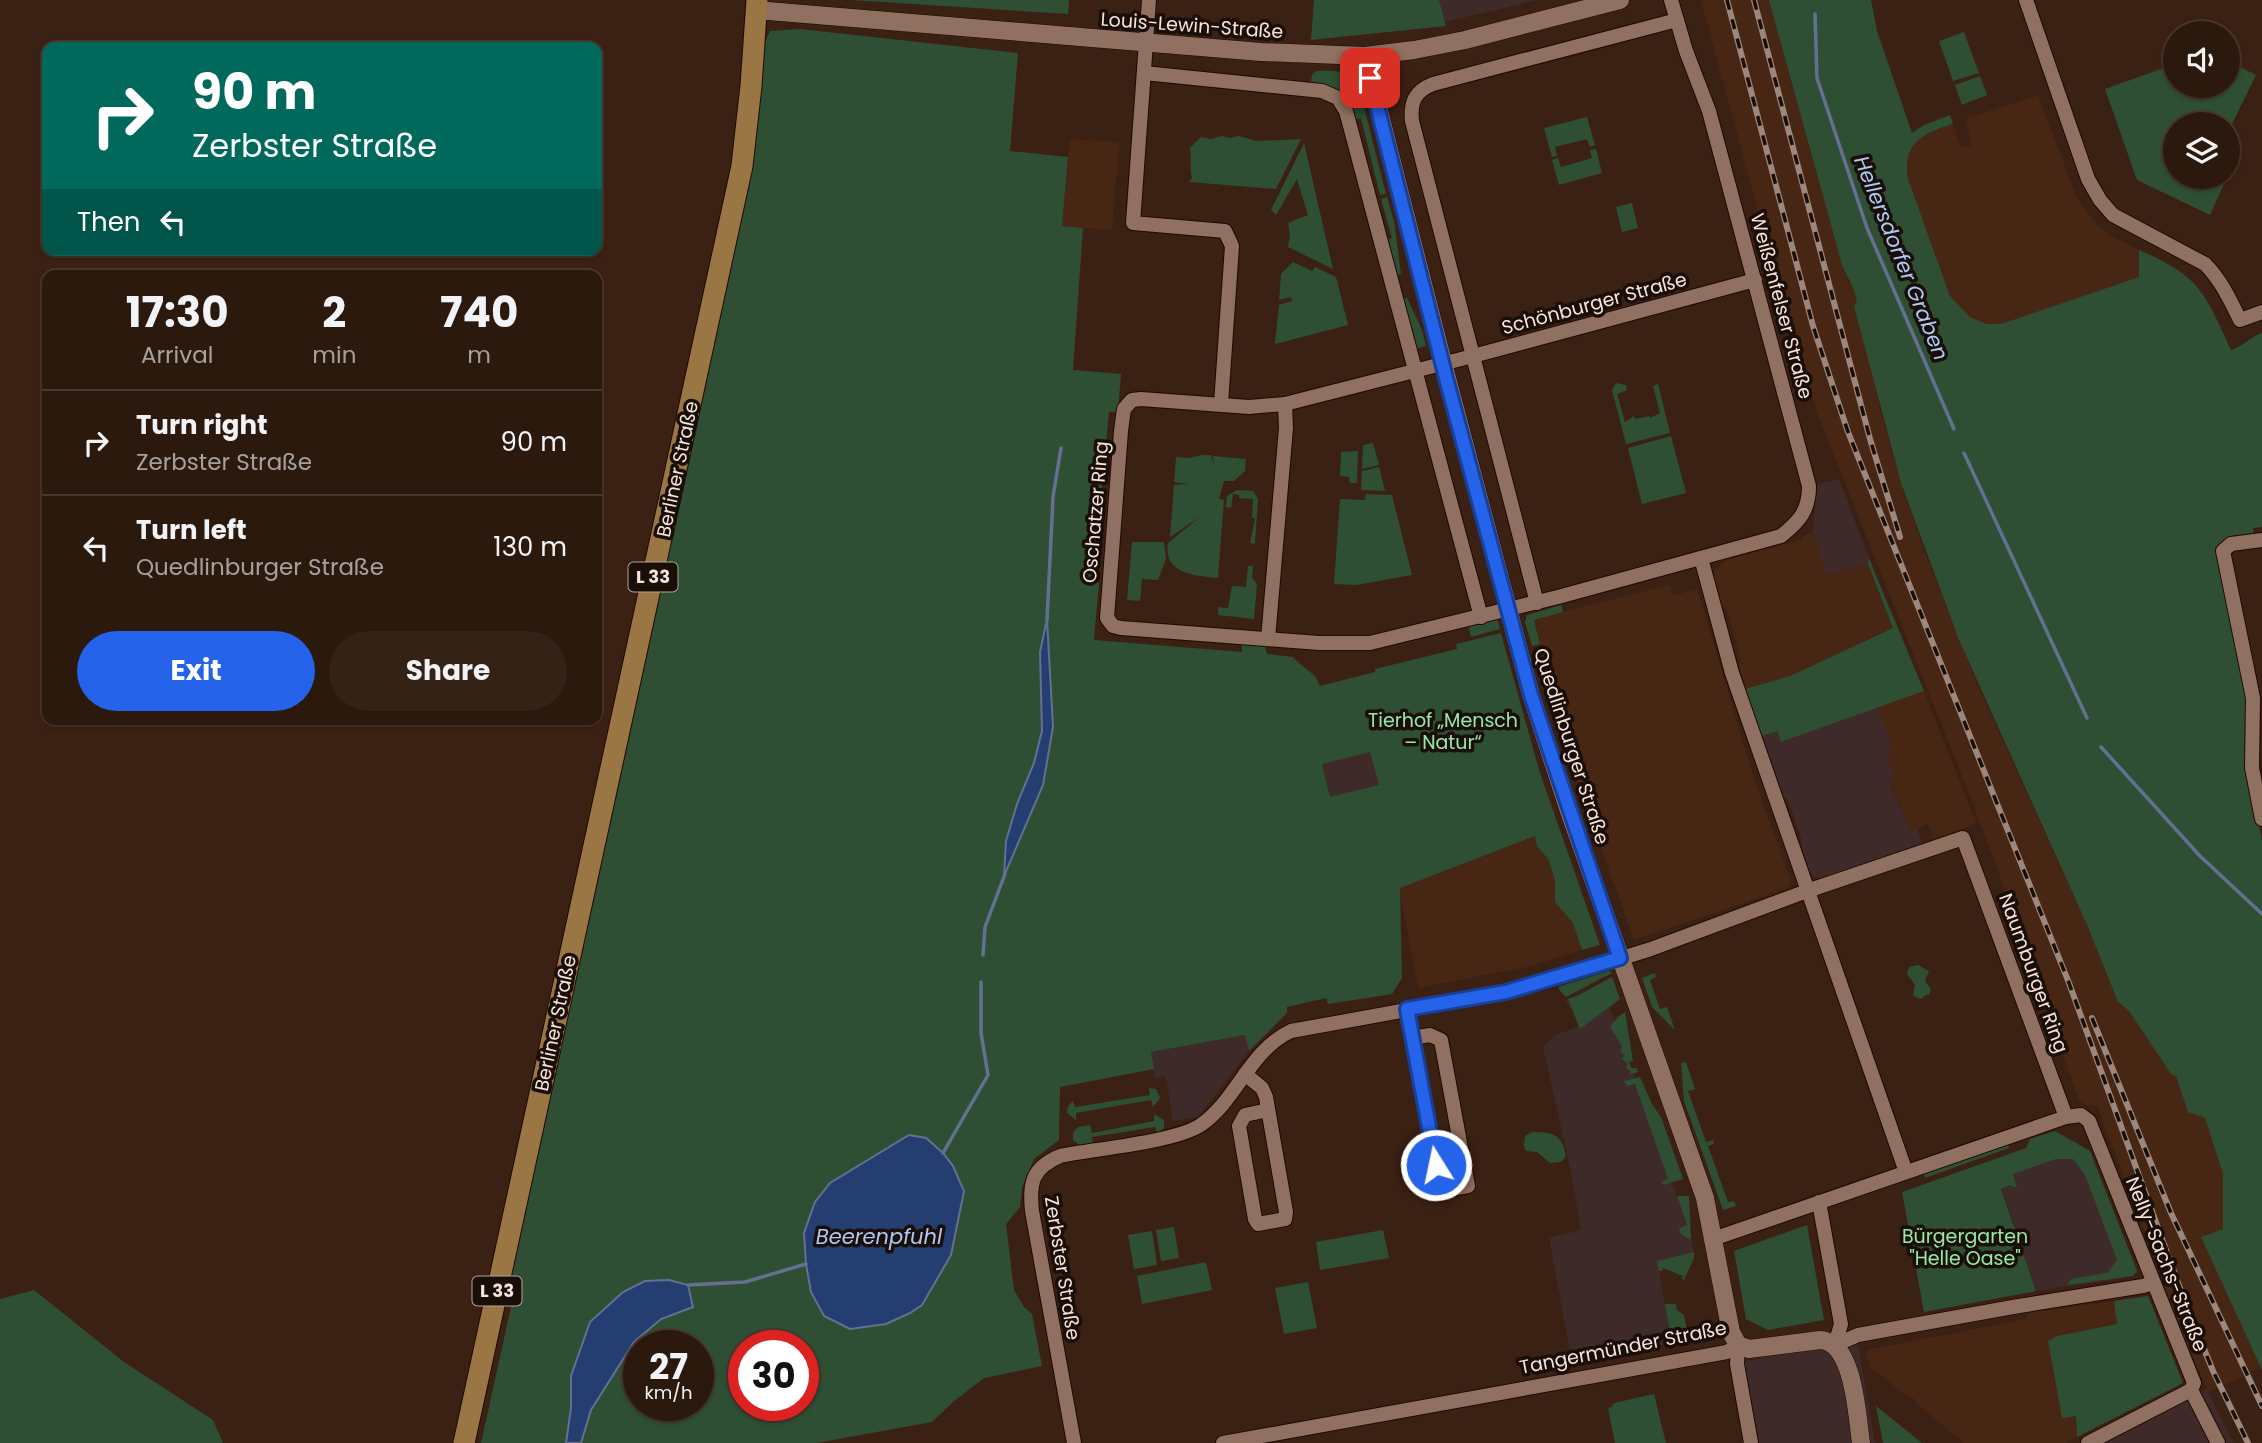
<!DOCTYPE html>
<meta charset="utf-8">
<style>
:root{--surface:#2c190e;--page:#342217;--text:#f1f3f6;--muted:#a6a09e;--line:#48382e;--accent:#2563eb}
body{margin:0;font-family:Poppins,sans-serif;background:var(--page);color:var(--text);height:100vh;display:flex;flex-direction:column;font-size:26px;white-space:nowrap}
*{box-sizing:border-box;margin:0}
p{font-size:23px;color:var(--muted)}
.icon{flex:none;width:38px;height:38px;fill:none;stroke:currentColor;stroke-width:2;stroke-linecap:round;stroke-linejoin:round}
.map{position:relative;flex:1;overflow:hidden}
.sheet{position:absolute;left:42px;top:270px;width:560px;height:455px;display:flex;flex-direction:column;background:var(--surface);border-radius:14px;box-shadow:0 2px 5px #0004,0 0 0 2px var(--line)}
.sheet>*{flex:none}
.hud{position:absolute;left:42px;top:42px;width:560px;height:214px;border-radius:14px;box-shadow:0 2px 5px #0004,0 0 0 2px var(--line);background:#00695c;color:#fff;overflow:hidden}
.controls{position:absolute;left:2163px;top:21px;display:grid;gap:14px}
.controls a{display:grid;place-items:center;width:77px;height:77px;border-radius:50%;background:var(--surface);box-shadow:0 2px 5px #0004,0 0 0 2px var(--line);font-size:35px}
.speed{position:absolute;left:623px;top:1330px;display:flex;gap:14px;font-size:35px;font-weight:700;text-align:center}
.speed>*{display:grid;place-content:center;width:91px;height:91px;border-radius:50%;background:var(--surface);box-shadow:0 2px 5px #0004,0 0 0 2px var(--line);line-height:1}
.speed small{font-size:18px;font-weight:400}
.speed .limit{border:10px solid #d22;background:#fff;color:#111}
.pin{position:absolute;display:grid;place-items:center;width:60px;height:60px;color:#fff;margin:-30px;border-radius:14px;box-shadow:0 4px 10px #0006}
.me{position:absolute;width:77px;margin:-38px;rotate:350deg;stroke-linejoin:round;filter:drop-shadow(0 0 5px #0008)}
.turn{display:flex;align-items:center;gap:24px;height:147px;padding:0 35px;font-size:32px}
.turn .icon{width:91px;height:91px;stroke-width:2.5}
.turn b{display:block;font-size:49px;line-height:60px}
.then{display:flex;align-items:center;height:66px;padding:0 35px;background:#0003;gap:14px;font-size:26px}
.eta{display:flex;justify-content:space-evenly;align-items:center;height:119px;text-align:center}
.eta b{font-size:42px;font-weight:700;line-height:49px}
.primary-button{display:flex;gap:14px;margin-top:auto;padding:14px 35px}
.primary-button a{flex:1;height:80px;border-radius:42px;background:var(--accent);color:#fff;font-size:28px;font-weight:700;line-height:80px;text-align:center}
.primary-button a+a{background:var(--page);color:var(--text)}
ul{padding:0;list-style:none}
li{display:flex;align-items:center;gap:21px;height:105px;padding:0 35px;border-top:2px solid var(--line)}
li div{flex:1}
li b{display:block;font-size:26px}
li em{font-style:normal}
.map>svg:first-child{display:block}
</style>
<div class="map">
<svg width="2262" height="1443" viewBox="0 0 2262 1443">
<rect width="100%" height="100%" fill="#3b2113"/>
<g fill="#3e2a29">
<polygon points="1439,0 1537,0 1445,22"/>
<polygon points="1839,479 1868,556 1868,564 1826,576 1813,533 1817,484"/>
<polygon points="1878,707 1893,748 1887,753 1895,777 1889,781 1910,831 1917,828 1922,843 1823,878 1815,877 1807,869 1803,857 1801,837 1788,800 1779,791 1762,736 1777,731 1781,742"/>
<polygon points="1370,751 1380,785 1330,798 1322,764"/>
<polygon points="1601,983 1689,1230 1694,1252 1657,1261 1672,1343 1572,1362 1549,1238 1581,1230 1571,1172 1543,1047 1555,1035 1583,1025 1565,1000 1579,995"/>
<polygon points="1246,1035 1249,1051 1198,1117 1173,1121 1166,1076 1155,1078 1150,1052"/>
<polygon points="2075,1141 2124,1278 2036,1291 1995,1169"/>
<polygon points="1857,1340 1875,1443 1757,1443 1741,1362"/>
<polygon points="2207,1389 2233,1443 2100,1443"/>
</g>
<g fill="#472614">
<polygon points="1701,0 1769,0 1842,265 1848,281 1854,286 1880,409 1901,483 1924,550 1977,684 2087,925 2118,1002 2129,1011 2171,1074 2176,1076 2188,1112 2205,1117 2223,1174 2223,1229 2202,1238 2261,1368 2209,1392 2184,1338 2097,1105 2087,1105 2079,1101 2018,925 1972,801 1819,418 1787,319"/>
<polygon points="2038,95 2077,198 2097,225 2110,235 2139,250 2139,277 2001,324 1987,324 1970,317 1950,296 1908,179 1908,156 1917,140 1922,136 1953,124 1961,148 1972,145 1966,124 1967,118"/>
<polygon points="1070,139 1119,142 1112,230 1062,226"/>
<polygon points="1813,533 1826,576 1868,564 1893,628 1790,676 1745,689 1740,673 1739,652 1728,613 1720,601 1714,579 1715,570 1727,560 1800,540 1803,536"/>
<polygon points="1669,585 1672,596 1697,589 1751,769 1791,881 1788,888 1634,940 1571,764 1534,619"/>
<polygon points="1924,691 1976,823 1934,839 1928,824 1910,831 1889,780 1895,777 1887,753 1892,748 1878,707"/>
<polygon points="1536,836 1537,846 1548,859 1555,880 1555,902 1573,923 1582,950 1531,966 1418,988 1399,888"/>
<polygon points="2148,1296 2183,1383 2065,1443 1964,1443 1917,1404 1916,1401 1910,1396 1909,1398 1869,1366 1866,1350 2027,1319 2027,1314 2034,1312"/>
</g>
<g fill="#2e4f34" fill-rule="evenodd">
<polygon points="851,0 1069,0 1068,14"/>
<polygon points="1314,0 1439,0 1446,26 1311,40"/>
<path d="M1769,0H1871L1877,31L1912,133L1924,125L1950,115L1953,124C1922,134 1903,142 1908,179L1950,296L1970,317L1987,324H2001L2139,277V250C2200,276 2205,293 2231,350C2243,346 2251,337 2262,333V527L2253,528L2254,536L2222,541L2218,548L2251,698L2248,767L2262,841V1370L2201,1237L2223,1229V1174L2205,1118L2188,1112L2176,1076L2171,1074L2129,1011L2118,1002L2087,925L1959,640L1901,483L1854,306L1857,302C1854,285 1848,280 1842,265Z"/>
<path d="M800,29L1018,53L1010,151L1068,157L1062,226L1083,228L1073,370L1121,374L1118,412H1109L1093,580L1099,583L1094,640L1242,652V644L1265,645L1267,654L1293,657C1303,669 1315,671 1320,686L1375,672V669L1457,649L1456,644L1501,633L1539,770L1600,945L1582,950L1573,923L1555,902V880L1548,859L1537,846L1535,836L1400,888L1402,978L1392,994L1328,1004L1326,998L1287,1007V1013L1249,1051L1245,1035L1151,1052L1154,1069L1060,1087L1059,1140L1034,1159L1022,1188L1020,1207L1006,1224L1014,1290L1024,1307L1032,1314L1042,1366L984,1378L953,1402L932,1422L816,1443H581L591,1410L634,1342L661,1319L693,1306L688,1285L669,1280L645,1281L623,1292L590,1322L571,1376V1408L566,1443H481L513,1298L508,1285L763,46L770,31ZM1040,652L1053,727L1043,784L1004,874L1006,841L1017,804L1034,763L1042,731ZM1370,752L1379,785L1330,797L1322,764ZM909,1135L959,1181L964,1191L951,1255L922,1305L806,1264L804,1233L815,1202L876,1156ZM639,1346H698V1405H639ZM744,1346H803V1405H744Z"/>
<polygon points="1964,32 1979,73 1953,81 1939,41"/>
<polygon points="2228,61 2256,75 2228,132 2228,124 2175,124 2175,177 2210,177 2224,184 2210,215 2137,180 2105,89 2175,64 2175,86 2228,86"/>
<path d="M1316,71C1333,71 1348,68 1357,85L1335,94L1314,89L1315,83L1311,82L1312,75Z"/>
<polygon points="1980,76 1987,95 1962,105 1955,85"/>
<polygon points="1360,91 1386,194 1380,195 1361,118 1354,120 1340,97"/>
<polygon points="1587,117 1595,145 1590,147 1587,139 1555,147 1557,156 1552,157 1544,128"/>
<path d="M1222,136L1230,138L1239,136L1257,141L1301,139L1276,189L1189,182L1192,178C1189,167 1192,159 1190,148L1201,137L1211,139Z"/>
<polygon points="1304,143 1333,269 1288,247 1290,235 1288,223 1308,215 1297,179 1276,215 1271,210"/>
<polygon points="1596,149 1602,173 1559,185 1552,160 1558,158 1561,167 1592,158 1590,150"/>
<polygon points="1387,197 1394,221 1401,274 1395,276 1385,240 1392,238 1381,199"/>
<polygon points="1632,203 1638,228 1622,232 1616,207"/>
<polygon points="1293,262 1312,271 1315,267 1336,277 1348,325 1275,344 1279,305 1292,301 1291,297 1279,300 1281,274"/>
<polygon points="1407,298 1422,330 1426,346 1415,349 1401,299"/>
<polygon points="1616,383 1626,385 1627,390 1617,394 1625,422 1634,416 1635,419 1649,416 1650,418 1660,413 1653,386 1658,384 1670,433 1626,444 1612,390"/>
<polygon points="1671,436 1686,493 1642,504 1628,448"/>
<polygon points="1373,443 1379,465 1362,469 1363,445"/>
<polygon points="1358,451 1357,483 1350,483 1349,477 1340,476 1341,452"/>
<path d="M1202,455H1211L1214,465L1213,456L1246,459L1245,471L1234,481H1224L1219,499L1224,500L1218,578C1196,576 1163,574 1168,543L1201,516L1170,537L1174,485L1188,484L1174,482L1176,457L1189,458Z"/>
<polygon points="1379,467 1385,491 1361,490 1362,471"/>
<polygon points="1237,490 1253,491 1258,499 1255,544 1250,543 1255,518 1252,518 1253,499 1239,498 1239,495 1233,494 1231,508 1226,507 1227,496"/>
<polygon points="1366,494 1392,495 1412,575 1356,585 1334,584 1340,499 1365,500"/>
<polygon points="1132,542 1164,542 1166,559 1158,580 1142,579 1140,601 1127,600"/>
<polygon points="1868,556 1924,691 1781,742 1777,731 1762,736 1745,689 1790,676 1893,628 1868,564"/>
<polygon points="1248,566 1253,566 1252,578 1257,584 1254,619 1218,615 1218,607 1228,608 1232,586 1246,587"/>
<polygon points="1561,605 1563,612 1534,620 1540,644 1532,646 1525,622 1527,615"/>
<polygon points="1497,619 1500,629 1471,637 1468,625"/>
<polygon points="1918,965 1929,971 1925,981 1931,989 1929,995 1926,995 1921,999 1913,996 1915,985 1907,974 1909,967"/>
<polygon points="1604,970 1609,970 1612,973 1566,997 1560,991 1558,985"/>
<polygon points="1655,973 1656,977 1650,980 1660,1009 1667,1007 1675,1030 1652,1007 1642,978"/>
<polygon points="1612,977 1620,999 1580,1029 1568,999 1579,995"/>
<polygon points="1625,1012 1633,1061 1629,1062 1631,1068 1636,1068 1638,1072 1629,1075 1631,1072 1626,1067 1628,1064 1622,1059 1625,1055 1620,1051 1622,1046 1610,1027 1618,1017"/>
<polygon points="1686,1062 1695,1089 1688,1091 1706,1142 1713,1140 1714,1144 1708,1146 1728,1202 1734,1201 1736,1206 1723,1210 1684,1101 1681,1063"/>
<polygon points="1640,1077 1652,1104 1661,1117 1683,1179 1664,1185 1661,1182 1668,1179 1635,1084 1627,1086 1624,1081"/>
<polygon points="1149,1088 1156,1089 1160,1098 1153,1107 1151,1100 1076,1113 1076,1120 1067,1113 1068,1106 1073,1101 1075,1107 1150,1095"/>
<polygon points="1154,1114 1164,1120 1164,1128 1161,1132 1157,1133 1155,1127 1092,1137 1093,1144 1082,1147 1073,1140 1073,1133 1078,1127 1090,1125 1092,1133 1154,1121"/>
<polygon points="2055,1131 2090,1151 2137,1271 2133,1276 2067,1285 2071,1279 2107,1273 2117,1260 2085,1175 2073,1159 2056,1159 2013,1174 2017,1188 2010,1185 2001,1189 2036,1291 1924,1312 1902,1192 2026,1148 2030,1139"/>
<path d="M1532,1132C1553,1132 1562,1134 1566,1156L1561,1162L1550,1163L1537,1152L1526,1151L1524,1146L1525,1136Z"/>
<polygon points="2007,1142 2009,1148 1925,1178 1923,1172"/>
<polygon points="1677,1196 1689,1196 1691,1240 1680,1233 1679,1228 1687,1225"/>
<polygon points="1807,1225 1824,1320 1768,1330 1746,1319 1734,1251"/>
<polygon points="1174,1227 1179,1258 1161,1261 1156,1230"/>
<polygon points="1383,1230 1389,1258 1320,1270 1316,1242"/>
<polygon points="1152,1231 1157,1265 1134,1269 1128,1235"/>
<polygon points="1694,1252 1694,1258 1684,1280 1682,1279 1683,1276 1663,1268 1662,1271 1659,1271 1657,1261"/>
<polygon points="1206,1262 1212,1290 1142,1304 1137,1276"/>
<polygon points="1308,1282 1317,1328 1284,1334 1275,1288"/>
<polygon points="34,1290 124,1362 213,1420 223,1443 0,1443 0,1299"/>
<polygon points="2148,1296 2183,1383 2077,1437 2076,1416 2062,1418 2048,1341 2057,1336 2117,1324 2114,1301"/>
<polygon points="1665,1304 1676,1304 1677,1310 1684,1315 1689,1340 1672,1343"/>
<polygon points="1654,1394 1666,1443 1615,1443 1608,1408 1612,1407 1614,1403"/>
<polygon points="1876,1406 1922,1443 1883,1443"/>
</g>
<g fill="#243e71" stroke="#637090" stroke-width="2">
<polygon points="1047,619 1053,727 1043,785 1004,876 1006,841 1017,804 1034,763 1042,731 1040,652"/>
<polygon points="909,1135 926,1138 943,1153 953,1166 964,1191 951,1255 922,1305 910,1313 886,1324 850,1329 824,1316 811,1292 806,1264 804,1233 815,1202 830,1183"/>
<polygon points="669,1280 688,1285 693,1307 661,1319 634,1342 591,1410 581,1443 566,1443 571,1408 571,1376 590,1322 623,1292 645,1281"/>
</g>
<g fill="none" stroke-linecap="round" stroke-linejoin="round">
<g stroke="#637090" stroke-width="3.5">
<polyline points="1815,14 1817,78 1867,228 1954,429"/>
<polyline points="1964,453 2087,718"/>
<polyline points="1047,620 1053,497 1061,448"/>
<polyline points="2101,747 2200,856 2262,914"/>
<polyline points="983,955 985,927 1005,874"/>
<polyline points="943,1153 988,1075 981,1033 981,982"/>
<polyline points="688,1285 745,1282 806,1264"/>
</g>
<g stroke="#210900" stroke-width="16">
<g id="minor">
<polyline points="1149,0 1133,223 1225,231 1232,246 1221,404"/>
<path d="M1671,0L1686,51L1709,111L1809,486C1809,510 1800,521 1781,536L1558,597L1370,643H1319L1121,628L1113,626L1107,618L1121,431L1124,409L1132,400L1141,399L1249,407L1285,404L1473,356L1755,280"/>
<path d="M2026,0L2088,179L2100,200L2113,215L2205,264C2221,280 2230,300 2240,320L2262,312"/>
<polyline points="1144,73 1322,91 1338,98 1346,111 1481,617"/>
<polyline points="2262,540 2231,544 2223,551 2253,698 2252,768 2262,819"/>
<polyline points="1701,558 1732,673 1906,1172"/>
<path d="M1537,603L1412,121C1410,102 1415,91 1433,84L1677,20"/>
<polyline points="1268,639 1286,428 1285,404"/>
<polyline points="1407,1009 1440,1191 1468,1186 1441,1040 1430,1035 1412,1038"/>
<polyline points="1245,1074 1262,1088 1266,1097 1286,1212 1285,1219 1258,1224 1255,1219 1239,1126 1245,1115 1268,1110"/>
<polyline points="1819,1202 1841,1324 1835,1345"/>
<polyline points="1713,1239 2066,1117 2081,1115 2089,1121 2194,1383 2191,1390 2218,1443"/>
<polyline points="1738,1345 1737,1364 1751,1443"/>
<polyline points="1835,1345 1858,1335 2013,1307 2143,1286 2153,1283"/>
<path d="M1074,1443L1032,1211C1029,1183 1032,1168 1060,1156C1093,1149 1178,1142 1202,1124C1238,1098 1249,1051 1291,1031L1506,992L1555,979L1651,949L1807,891L1963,838L2066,1117"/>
<polyline points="1223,1443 1727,1352 1738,1345"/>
<polyline points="2088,1443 2191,1390"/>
</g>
</g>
<g stroke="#210900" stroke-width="19">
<g id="tertiary">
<polyline points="756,10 1261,52 1365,56 1414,50 1465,40 1620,0"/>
<path d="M1365,56L1448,382L1531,695L1569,811L1705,1198L1731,1332L1738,1345L1749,1349L1820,1340C1854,1341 1857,1416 1861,1443"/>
</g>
</g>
<g stroke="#210900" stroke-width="23">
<polyline id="primary" points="464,1443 742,166 751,86 757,0"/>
</g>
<use href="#minor" stroke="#907060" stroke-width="14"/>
<use href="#tertiary" stroke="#907060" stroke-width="18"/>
<use href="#primary" stroke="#997643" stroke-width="21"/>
<g stroke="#9d877c" stroke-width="6">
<g id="rail">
<polyline points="1727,0 1813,326 1848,432 2069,983 2185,1302 2213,1371 2248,1443"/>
<polyline points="1754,0 1870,439 1900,537"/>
<polyline points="2092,1018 2171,1213 2262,1406"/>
</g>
</g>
<use href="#rail" stroke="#1a0e08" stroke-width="3.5" stroke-dasharray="10" stroke-linecap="butt"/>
</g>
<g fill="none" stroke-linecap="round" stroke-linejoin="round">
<g stroke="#184099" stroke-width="18">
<polyline id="route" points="1370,78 1447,382 1531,695 1620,958 1506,992 1407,1009 1436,1165"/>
</g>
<use href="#route" stroke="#2563eb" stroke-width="12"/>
</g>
<g text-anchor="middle" stroke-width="7" stroke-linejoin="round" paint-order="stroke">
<g fill="#1a0e08" stroke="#b4a39b" stroke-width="2">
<rect x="628.5" y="562.5" width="49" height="29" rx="5"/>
<rect x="472.5" y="1276.5" width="49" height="29" rx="5"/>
</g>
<g font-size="18" font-weight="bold" fill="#f6e3da">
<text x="653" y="583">L 33</text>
<text x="497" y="1297">L 33</text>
</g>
<g font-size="19" fill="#f6e3da" stroke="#1a0e08">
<text transform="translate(1192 25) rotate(4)" y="7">Louis-Lewin-Straße</text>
<text transform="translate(1594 303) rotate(-15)" y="7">Schönburger Straße</text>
<text transform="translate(1782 306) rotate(75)" y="7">Weißenfelser Straße</text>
<text transform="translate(677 469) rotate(-78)" y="7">Berliner Straße</text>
<text transform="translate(1095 512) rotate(-85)" y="7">Oschatzer Ring</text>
<text transform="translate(1572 746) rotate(72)" y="7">Quedlinburger Straße</text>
<text transform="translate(2034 973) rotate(70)" y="7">Naumburger Ring</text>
<text transform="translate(555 1023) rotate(-78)" y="7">Berliner Straße</text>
<text transform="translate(2167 1264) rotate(68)" y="7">Nelly-Sachs-Straße</text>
<text transform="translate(1063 1268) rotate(81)" y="7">Zerbster Straße</text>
<text transform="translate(1623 1347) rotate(-11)" y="7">Tangermünder Straße</text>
</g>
<g font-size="19" fill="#96e9a6" stroke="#1a0e08">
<text x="1443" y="727">Tierhof „Mensch<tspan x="1443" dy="22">– Natur“</tspan></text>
<text x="1965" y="1243">Bürgergarten<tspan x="1965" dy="22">"Helle Oase"</tspan></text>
</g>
<g font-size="21" font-style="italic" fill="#aec9fa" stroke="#1a0e08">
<text transform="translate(1901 258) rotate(68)" y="7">Hellersdorfer Graben</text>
<text x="879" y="1244">Beerenpfuhl</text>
</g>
</g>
</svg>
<div class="controls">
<a><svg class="icon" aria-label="sound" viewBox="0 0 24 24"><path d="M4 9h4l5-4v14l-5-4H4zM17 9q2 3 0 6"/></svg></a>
<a><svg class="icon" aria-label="layers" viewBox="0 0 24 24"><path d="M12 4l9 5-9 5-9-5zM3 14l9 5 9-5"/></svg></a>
</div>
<div class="speed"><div>27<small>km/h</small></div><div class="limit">30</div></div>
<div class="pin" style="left:1370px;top:78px;background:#d93025"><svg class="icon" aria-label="arrive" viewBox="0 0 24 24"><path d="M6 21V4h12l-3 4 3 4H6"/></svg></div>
<svg class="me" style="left:1436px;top:1165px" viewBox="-20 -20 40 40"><circle r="17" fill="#2563eb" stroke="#fff" stroke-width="3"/><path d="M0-11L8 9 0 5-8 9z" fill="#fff"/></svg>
<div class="hud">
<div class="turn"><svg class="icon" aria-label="right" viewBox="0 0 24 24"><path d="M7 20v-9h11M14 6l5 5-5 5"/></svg><div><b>90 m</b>Zerbster Straße</div></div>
<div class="then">Then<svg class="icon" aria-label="left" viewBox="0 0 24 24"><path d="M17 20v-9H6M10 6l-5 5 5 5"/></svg></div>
</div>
<section class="sheet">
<div class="eta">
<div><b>17:30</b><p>Arrival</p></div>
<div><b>2</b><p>min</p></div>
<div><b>740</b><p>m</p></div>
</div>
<ul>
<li><svg class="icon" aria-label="right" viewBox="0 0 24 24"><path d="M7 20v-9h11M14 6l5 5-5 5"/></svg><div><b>Turn right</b><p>Zerbster Straße</p></div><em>90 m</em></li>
<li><svg class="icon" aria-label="left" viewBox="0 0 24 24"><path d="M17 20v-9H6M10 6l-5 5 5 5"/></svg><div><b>Turn left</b><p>Quedlinburger Straße</p></div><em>130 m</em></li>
</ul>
<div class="primary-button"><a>Exit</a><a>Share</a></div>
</section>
</div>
